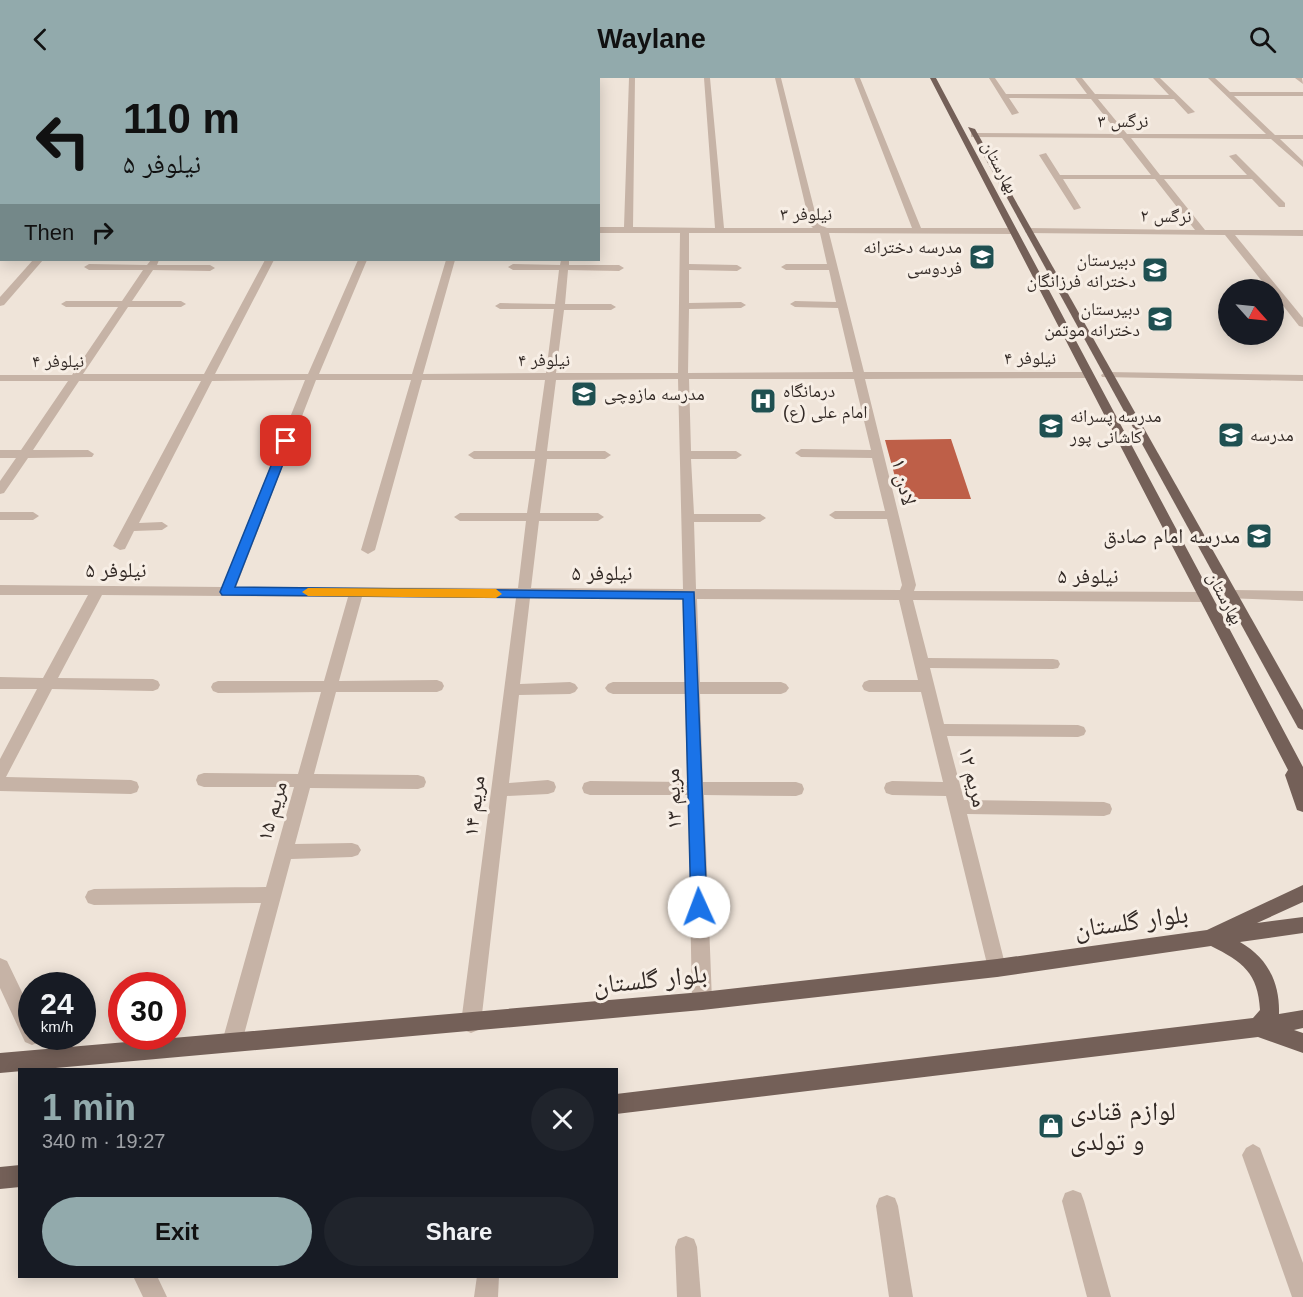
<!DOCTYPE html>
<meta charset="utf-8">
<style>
:root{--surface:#171b24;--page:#20242c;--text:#f1f3f6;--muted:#9ea1a6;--accent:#92aaac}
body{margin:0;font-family:Helvetica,"Noto Naskh Arabic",sans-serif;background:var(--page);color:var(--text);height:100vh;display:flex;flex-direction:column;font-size:22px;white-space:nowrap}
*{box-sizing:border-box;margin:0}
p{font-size:20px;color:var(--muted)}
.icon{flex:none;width:33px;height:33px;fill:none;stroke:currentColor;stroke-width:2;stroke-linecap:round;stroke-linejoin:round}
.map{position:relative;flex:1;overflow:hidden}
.details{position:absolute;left:18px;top:990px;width:600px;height:210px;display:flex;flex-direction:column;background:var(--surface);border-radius:0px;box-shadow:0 3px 15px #0003}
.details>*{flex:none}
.guide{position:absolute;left:0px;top:0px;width:600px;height:183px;box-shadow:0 3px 15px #0003;background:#92aaac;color:#111;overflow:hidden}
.needle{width:39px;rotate:117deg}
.fabs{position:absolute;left:1218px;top:201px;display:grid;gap:12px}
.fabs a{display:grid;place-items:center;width:66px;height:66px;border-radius:50%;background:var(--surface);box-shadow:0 3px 15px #0003;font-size:30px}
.speed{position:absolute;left:18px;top:894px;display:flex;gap:12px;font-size:30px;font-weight:700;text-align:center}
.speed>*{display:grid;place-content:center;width:78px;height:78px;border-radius:50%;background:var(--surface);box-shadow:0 3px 15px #0003;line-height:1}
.speed small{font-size:15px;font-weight:400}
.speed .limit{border:9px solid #d22;background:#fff;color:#111}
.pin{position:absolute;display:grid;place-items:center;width:51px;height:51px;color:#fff;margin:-26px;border-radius:12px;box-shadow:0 3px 9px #0006}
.me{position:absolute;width:66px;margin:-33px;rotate:358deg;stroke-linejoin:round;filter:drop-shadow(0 0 4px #0008)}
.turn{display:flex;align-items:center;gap:21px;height:126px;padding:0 24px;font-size:27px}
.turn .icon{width:78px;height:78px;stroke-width:2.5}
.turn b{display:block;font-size:42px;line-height:51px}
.then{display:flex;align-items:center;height:57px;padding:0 24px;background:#0003;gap:12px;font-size:22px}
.round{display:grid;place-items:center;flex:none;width:63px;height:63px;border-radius:32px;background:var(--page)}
.summary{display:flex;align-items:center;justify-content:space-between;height:102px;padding:0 24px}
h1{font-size:36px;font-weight:800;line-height:45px;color:var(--accent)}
.button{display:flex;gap:12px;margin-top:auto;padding:12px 24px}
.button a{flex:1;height:69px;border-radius:36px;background:var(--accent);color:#111;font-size:24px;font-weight:800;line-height:69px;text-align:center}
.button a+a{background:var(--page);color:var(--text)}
header{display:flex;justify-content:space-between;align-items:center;height:78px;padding:0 24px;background:var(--accent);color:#111;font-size:27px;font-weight:800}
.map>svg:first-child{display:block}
</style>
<header><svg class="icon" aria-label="back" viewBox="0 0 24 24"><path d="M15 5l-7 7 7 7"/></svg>Waylane<svg class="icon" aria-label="search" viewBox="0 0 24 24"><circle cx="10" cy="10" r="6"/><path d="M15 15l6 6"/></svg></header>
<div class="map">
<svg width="1303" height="1219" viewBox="0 0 1303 1219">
<rect width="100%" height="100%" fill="#efe4d9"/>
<polygon fill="#be5f48" points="951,361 971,421 901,421 885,362"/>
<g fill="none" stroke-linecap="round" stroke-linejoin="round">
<g fill="#c6b3a6" fill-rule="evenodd">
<polygon points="0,0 6,0 0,4"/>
<polygon points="75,0 83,0 73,2"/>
<polygon points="193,0 200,0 192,2"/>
<polygon points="305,0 311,0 304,2"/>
<rect x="415" y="0" width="6" height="2"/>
<polygon points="475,0 481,0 474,2"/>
<rect x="543" y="0" width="6" height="2"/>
<path d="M629,0H635L633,149L715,150L704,0H710L724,150H813L810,147L775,0H781L818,146L827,150H912L854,0H860L921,150H1013L1017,153L1013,156L829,155L864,294H1088L1093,297L1088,300L865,301L916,507L914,513L1204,514L1211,519L1204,524L913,522L928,580L1053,581L1058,582L1060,586L1058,590L1053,591L930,590L944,646L1078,647L1084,649L1086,653L1084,657L1078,659L947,658L964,722L1104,724L1110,726L1112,731L1110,736L1104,738L967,736L1006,890L1004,896L997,899L990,896L988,890L946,718L892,717L886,715L884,710L886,705L892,703L943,704L921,614H869L864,612L862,608L864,604L869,602H918L899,522L697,521L700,604H781L786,606L789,610L786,614L781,616H700L703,704H796L802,706L804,711L802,716L796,718L704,717L712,923L709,930L702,932L695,930L692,923L688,717H590L584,715L582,710L584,705L590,703L687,704L685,616H613L608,614L605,610L608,606L613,604H685L683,521L530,520L520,606L570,604L575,606L578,610L575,614L570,616L519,617L509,705L548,702L554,704L556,709L554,714L548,716L507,718L481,945L478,952L471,955L464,952L461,945L516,520L362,519L339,603L437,602L442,604L444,608L442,612L437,614H336L314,696L418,697L424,699L426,704L424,709L418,711L310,710L295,766L352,765L358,767L361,772L358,777L352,779L291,781L242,964L239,971L232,974L225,971L222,964L261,825L94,827L88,825L85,819L88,813L94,811L266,809L294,709H204L198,707L196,702L198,697L204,695L298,696L321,614L218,615L213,613L211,609L213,605L218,603H324L348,519L102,517L58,600L153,601L158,603L160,607L158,611L153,613L52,611L6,699L131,702L137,704L139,709L137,714L131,716L0,713V681L37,611H0V599L43,600L88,517H0V507L222,509L305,302L212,303L139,445L162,444L168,448L162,452L134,453L125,471L120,472L113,468L201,303H79L33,372H88L94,376L92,379L28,380L4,415L0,416V403L16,380H0V372H21L68,303H0V297H72L118,229H66L61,226L66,223H122L143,192H89L84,189L89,186L147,187L151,182H159L157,187H210L215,190L210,193L153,192L132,223H181L186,226L181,229H128L83,296H204L265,182H274L215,296H308L358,182H367L319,296H412L446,182H455L423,296L546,295L554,231H500L495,228L500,225L555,226L559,192H513L508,189L513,186L560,187L561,182H569V187H619L624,190L619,193L568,192L565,226H611L616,229L611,232H564L556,295H678L680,155H598V149H624ZM689,155H820L827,186H786L781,189L786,192H829L836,224L795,223L790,226L795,229L838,230L853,294L688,295L689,231L741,230L746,227L741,224L689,225V192L737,193L742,190L737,187L689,186ZM678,301L683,511L531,510L539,443H598L604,439L598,435H540L547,381H605L611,377L605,373H547L556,302ZM689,301H854L871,372L801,371L795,375L801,379L872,380L885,433H835L829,437L835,441H887L902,507L900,512L696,511L694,444H760L766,440L760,436H694L691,381H736L742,377L736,373H691ZM316,302H411L361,472L368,476L375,472L422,302H545L535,373H474L468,377L474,381H535L527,435H460L454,439L460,443H526L518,510L236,509Z"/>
<polygon points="989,0 995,0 1006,16 1087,16 1075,0 1082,0 1095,16 1169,17 1153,0 1160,0 1195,34 1188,36 1174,21 1098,21 1127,56 1266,56 1208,0 1215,0 1230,14 1303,14 1303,18 1234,18 1275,57 1303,57 1303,61 1280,61 1303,83 1303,89 1271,61 1131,60 1160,97 1247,97 1229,78 1236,76 1285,125 1285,129 1279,129 1252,101 1164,101 1205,152 1303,152 1303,158 1235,157 1303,240 1303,249 1299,248 1274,216 1274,212 1269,212 1225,157 1026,155 1025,153 1029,150 1195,152 1155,101 1063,101 1081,130 1074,132 1039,77 1046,75 1060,97 1151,97 1122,60 971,59 971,55 974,55 1119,56 1091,21 1009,20 1019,35 1012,37"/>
<polygon points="1295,0 1302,0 1303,6"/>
<rect x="0" y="25" width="2" height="4"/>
<rect x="0" y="72" width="2" height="4"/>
<rect x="0" y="102" width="2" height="5"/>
<rect x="0" y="135" width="2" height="6"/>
<rect x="0" y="169" width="2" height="6"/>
<polygon points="33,182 43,182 4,227 0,228 0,219"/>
<polygon points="1106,294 1303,297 1303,303 1102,299 1101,297"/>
<polygon points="0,434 33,434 39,438 33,442 0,442"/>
<polygon points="1231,512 1303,513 1303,523 1226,520 1224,517"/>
<polygon points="0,880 7,883 32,935 32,958 41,958 39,964 32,967 25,964 0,910"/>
<polygon points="1253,1066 1260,1070 1303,1185 1303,1219 1292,1219 1242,1077 1246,1070"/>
<polygon points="1073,1112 1081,1115 1084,1123 1111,1219 1087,1219 1062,1123 1065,1115"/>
<polygon points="887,1117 895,1120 898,1128 913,1219 889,1219 876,1128 879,1120"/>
<polygon points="686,1158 694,1161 697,1169 701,1219 677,1219 675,1169 678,1161"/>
<polygon points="133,1198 157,1198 167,1219 143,1219"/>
<polygon points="477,1198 499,1198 498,1219 474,1219"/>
</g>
<g fill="#746058" fill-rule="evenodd">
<polygon points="930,0 936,0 1303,689 1303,734 1297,732 1285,697 1288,692"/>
<polygon points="968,49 975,51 1303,632 1303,652 1298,650"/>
<path d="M1303,807V824L1257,845L1303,839V855L1240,864C1268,880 1280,905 1279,936L1303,932V950L1294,952L1303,955V975L1258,959L616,1036V1016L1253,940L1260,932C1258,895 1243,884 1211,868L997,899L702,932L0,995V975L702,914L997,881L1207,852Z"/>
<polygon points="20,1087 20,1109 0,1111 0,1089"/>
</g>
</g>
<polygon fill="#1a73e8" stroke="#114b97" stroke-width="1.5" points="286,360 292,363 235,509 694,514 707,829 705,834 699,836 693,834 691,829 683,521 222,517 220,514 281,363"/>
<polygon fill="#f59e0b" points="308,510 496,511 502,516 496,520 308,518 302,514"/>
<defs>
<g id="school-square" transform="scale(1.35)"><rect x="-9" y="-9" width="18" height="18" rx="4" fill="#1f5051" stroke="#f7eee5"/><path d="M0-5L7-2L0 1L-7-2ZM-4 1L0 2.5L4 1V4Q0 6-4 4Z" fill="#fff"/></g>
<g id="hospital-square" transform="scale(1.35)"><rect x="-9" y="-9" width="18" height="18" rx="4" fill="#1f5051" stroke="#f7eee5"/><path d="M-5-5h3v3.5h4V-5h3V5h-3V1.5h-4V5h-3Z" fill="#fff"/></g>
<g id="shop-square" transform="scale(1.35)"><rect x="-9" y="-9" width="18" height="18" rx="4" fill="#1f5051" stroke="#f7eee5"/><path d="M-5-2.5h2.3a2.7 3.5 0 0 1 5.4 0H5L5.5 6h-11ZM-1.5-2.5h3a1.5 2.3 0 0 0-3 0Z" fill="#fff"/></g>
</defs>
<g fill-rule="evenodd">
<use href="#school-square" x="982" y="179"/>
<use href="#school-square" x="1155" y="192"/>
<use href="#school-square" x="1160" y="241"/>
<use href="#school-square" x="584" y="316"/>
<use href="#hospital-square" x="763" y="323"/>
<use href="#school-square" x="1051" y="348"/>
<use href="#school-square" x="1231" y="357"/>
<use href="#school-square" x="1259" y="458"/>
<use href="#shop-square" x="1051" y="1048"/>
</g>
<g text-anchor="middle" stroke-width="6" stroke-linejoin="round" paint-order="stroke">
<g font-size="18" fill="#332a26" stroke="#f7eee5">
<text x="1123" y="49">نرگس ۳</text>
<text transform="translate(1000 89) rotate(62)" y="6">بهارستان</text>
<text x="806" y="142">نیلوفر ۳</text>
<text transform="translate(1166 138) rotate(1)" y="6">نرگس ۲</text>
<text x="1030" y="286">نیلوفر ۴</text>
<text x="544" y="288">نیلوفر ۴</text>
<text x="58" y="289">نیلوفر ۴</text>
<text transform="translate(1225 520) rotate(62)" y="6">بهارستان</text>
</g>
<g font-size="18" fill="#332a26" stroke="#f7eee5" text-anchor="start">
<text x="962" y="175" text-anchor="end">مدرسه دخترانه<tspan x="962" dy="21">فردوسی</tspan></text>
<text x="1136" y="188" text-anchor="end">دبیرستان<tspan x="1136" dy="21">دخترانه فرزانگان</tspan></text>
<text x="1140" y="237" text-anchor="end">دبیرستان<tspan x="1140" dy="21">دخترانه موتمن</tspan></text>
<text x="783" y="319">درمانگاه<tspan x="783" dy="21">امام علی (ع)</tspan></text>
<text x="604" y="322">مدرسه مازوچی</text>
<text x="1070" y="344">مدرسه پسرانه<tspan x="1070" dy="21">کاشانی پور</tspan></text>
<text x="1250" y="363">مدرسه</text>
</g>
<g font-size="21" fill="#332a26" stroke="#f7eee5">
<text transform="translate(904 404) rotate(76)" y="7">لادن ۱</text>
<text x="116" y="499">نیلوفر ۵</text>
<text x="602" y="502">نیلوفر ۵</text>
<text x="1088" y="505">نیلوفر ۵</text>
<text transform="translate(973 699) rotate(76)" y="7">مریم ۱۲</text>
<text transform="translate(673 721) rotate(-92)" y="7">مریم ۱۳</text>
<text transform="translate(474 728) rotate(-83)" y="7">مریم ۱۴</text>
<text transform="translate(272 733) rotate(-74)" y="7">مریم ۱۵</text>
</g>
<g font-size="21" fill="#332a26" stroke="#f7eee5" text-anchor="end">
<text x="1240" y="465">مدرسه امام صادق</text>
</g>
<g font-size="26" fill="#332a26" stroke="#f7eee5">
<text transform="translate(1131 843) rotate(-8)" y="9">بلوار گلستان</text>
<text transform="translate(650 901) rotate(-6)" y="9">بلوار گلستان</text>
</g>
<g font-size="26" fill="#332a26" stroke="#f7eee5" text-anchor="start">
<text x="1070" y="1042">لوازم قنادی<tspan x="1070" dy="30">و تولدی</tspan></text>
</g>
</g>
</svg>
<div class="fabs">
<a><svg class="needle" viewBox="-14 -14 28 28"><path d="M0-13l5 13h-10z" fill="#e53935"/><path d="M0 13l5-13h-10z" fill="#9ea1a6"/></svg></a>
</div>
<div class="speed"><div>24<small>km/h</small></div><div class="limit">30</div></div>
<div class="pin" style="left:286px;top:363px;background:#d93025"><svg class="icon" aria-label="arrive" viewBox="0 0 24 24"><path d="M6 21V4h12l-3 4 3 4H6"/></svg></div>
<svg class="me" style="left:699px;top:829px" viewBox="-20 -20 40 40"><circle r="19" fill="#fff"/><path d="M0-13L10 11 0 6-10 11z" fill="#1a73e8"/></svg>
<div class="guide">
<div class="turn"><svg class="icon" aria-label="left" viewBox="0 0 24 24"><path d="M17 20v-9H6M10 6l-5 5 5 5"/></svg><div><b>110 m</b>نیلوفر ۵</div></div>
<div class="then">Then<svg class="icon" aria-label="right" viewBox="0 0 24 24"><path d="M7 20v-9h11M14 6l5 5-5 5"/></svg></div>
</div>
<section class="details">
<div class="summary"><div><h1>1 min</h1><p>340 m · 19:27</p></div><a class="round"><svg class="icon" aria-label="close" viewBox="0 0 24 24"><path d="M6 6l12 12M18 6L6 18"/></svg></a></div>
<div class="button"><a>Exit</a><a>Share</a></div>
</section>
</div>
